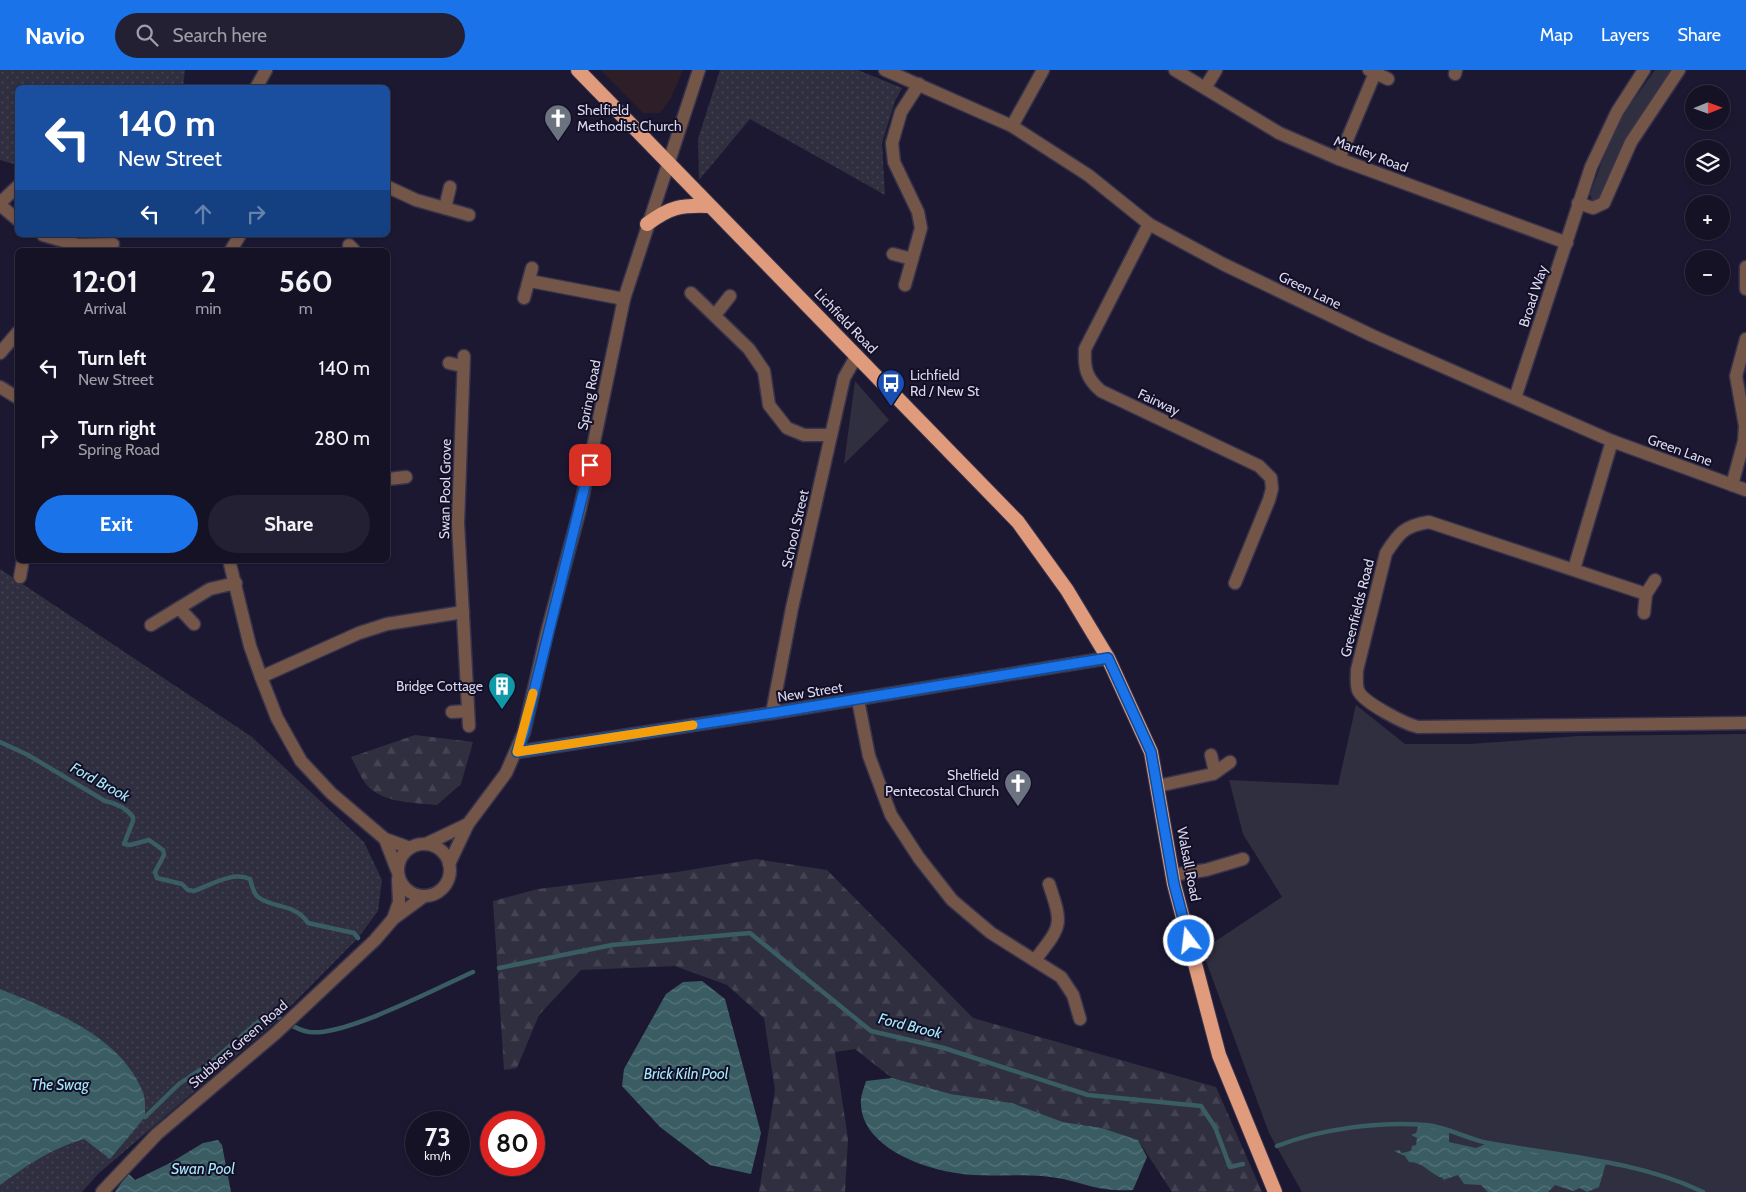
<!DOCTYPE html>
<meta charset="utf-8">
<style>
:root{--surface:#151226;--page:#222032;--text:#f1f3f6;--muted:#9d9ea7;--line:#343243;--accent:#1a73e8}
body{margin:0;font-family:Cabin,sans-serif;background:var(--page);color:var(--text);height:100vh;display:flex;flex-direction:column;font-size:19px;white-space:nowrap}
*{box-sizing:border-box;margin:0}
p{font-size:16px;color:var(--muted)}
.icon{flex:none;width:28px;height:28px;fill:none;stroke:currentColor;stroke-width:2;stroke-linecap:round;stroke-linejoin:round}
.map{position:relative;flex:1;overflow:hidden}
.side{position:absolute;left:15px;top:178px;width:375px;height:315px;display:flex;flex-direction:column;background:var(--surface);border-radius:8px;box-shadow:0 1px 4px #0004,0 0 0 1px var(--line)}
.side>*{flex:none}
.hud{position:absolute;left:15px;top:15px;width:375px;height:152px;border-radius:8px;box-shadow:0 1px 4px #0004,0 0 0 1px var(--line);background:#1a4fa0;color:#fff;overflow:hidden}
.needle{width:32px;rotate:89deg}
.buttons{position:absolute;left:1685px;top:15px;display:grid;gap:10px}
.buttons a{display:grid;place-items:center;width:45px;height:45px;border-radius:50%;background:var(--surface);box-shadow:0 1px 4px #0004,0 0 0 1px var(--line);font-size:25px}
.speed{position:absolute;left:405px;top:1041px;display:flex;gap:10px;font-size:25px;font-weight:700;text-align:center}
.speed>*{display:grid;place-content:center;width:65px;height:65px;border-radius:50%;background:var(--surface);box-shadow:0 1px 4px #0004,0 0 0 1px var(--line);line-height:1}
.speed small{font-size:12px;font-weight:400}
.speed .limit{border:8px solid #d22;background:#fff;color:#111}
.pin{position:absolute;display:grid;place-items:center;width:42px;height:42px;color:#fff;margin:-21px;border-radius:10px;box-shadow:0 2px 8px #0006}
.me{position:absolute;width:55px;margin:-28px;rotate:345deg;stroke-linejoin:round;filter:drop-shadow(0 0 4px #0008)}
.turn{display:flex;align-items:center;gap:18px;height:105px;padding:0 20px;font-size:22px}
.turn .icon{width:65px;height:65px;stroke-width:2.5}
.turn b{display:block;font-size:35px;line-height:42px}
.lanes{display:flex;align-items:center;height:48px;padding:0 20px;background:#0003;justify-content:center;gap:25px;direction:ltr}
.lanes .off{opacity:.35}
.eta{display:flex;justify-content:space-evenly;align-items:center;height:85px;text-align:center}
.eta b{font-size:30px;font-weight:800;line-height:35px}
.cta{display:flex;gap:10px;margin-top:auto;padding:10px 20px}
.cta a{flex:1;height:58px;border-radius:30px;background:var(--accent);color:#fff;font-size:20px;font-weight:800;line-height:58px;text-align:center}
.cta a+a{background:var(--page);color:var(--text)}
ul{padding:0;list-style:none}
li{display:flex;align-items:center;gap:15px;height:70px;padding:0 20px}
li div{flex:1}
li b{display:block;font-size:19px}
li em{font-style:normal}
header{display:flex;align-items:center;gap:30px;box-sizing:border-box;height:70px;padding:0 25px;background:var(--accent);color:#fff}
header strong{font-size:24px}
nav{display:flex;gap:28px;margin-inline-start:auto;font-size:18px}
.search{width:350px;height:45px;background:var(--page);display:flex;align-items:center;gap:12px;box-sizing:border-box;padding:0 18px;border-radius:28px;color:var(--muted);font-size:19px}
.map>svg:first-child{display:block}
</style>
<header>
<strong>Navio</strong>
<div class="search"><svg class="icon" aria-label="search" viewBox="0 0 24 24"><circle cx="10" cy="10" r="6"/><path d="M15 15l6 6"/></svg>Search here</div>
<nav><a>Map</a><a>Layers</a><a>Share</a></nav>
</header>
<div class="map">
<svg width="1746" height="1122" viewBox="0 0 1746 1122">
<defs>
<pattern id="forest-firs" width="22" height="20" patternUnits="userSpaceOnUse" patternTransform="scale(1.25)"><rect width="22" height="20" fill="#302f3f"/><path d="M5 1l3.5 6h-7zM16 11l3.5 6h-7z" fill="#444352"/></pattern>
<pattern id="park-dots" width="8" height="8" patternUnits="userSpaceOnUse" patternTransform="scale(1.25)"><rect width="8" height="8" fill="#302f3f"/><path d="M2 2h.1M6 6h.1" fill="none" stroke="#444352" stroke-width="1.8" stroke-linecap="round"/></pattern>
<pattern id="water-waves" width="16" height="10" patternUnits="userSpaceOnUse" patternTransform="scale(1.25)"><rect width="16" height="10" fill="#3a5c63"/><path d="M0 5q4-4 8 0t8 0" fill="none" stroke="#56737a"/></pattern>
</defs>
<rect width="100%" height="100%" fill="#1c1832"/>
<polygon fill="#2e1e28" points="601,0 683,0 671,28 660,43 643,43"/>
<g fill="#302f3f">
<path d="M1655,0H1673C1645,42 1617,81 1601,129L1592,131L1590,124L1610,70L1627,39Z"/>
<polygon points="855,311 889,350 844,394"/>
<polygon points="1356,635 1405,674 1470,674 1579,666 1746,664 1746,1122 1302,1122 1269,1063 1202,880 1282,827 1243,764 1229,710 1338,715"/>
</g>
<g fill="url(#forest-firs)">
<path d="M415,665L473,672L461,714L437,735C418,733 388,733 372,720C362,712 357,698 351,687Z"/>
<polygon points="756,789 827,800 973,948 1216,1017 1262,1122 1172,1122 1138,1070 1102,1058 1063,1052 1012,1033 951,1024 892,1008 855,979 835,982 848,1069 845,1122 759,1122 775,1020 764,948 727,915 675,896 581,900 539,945 517,998 504,1000 493,831 538,819 677,802"/>
</g>
<g fill="url(#park-dots)">
<polygon points="0,0 185,0 183,17 18,18 17,95 0,90"/>
<polygon points="720,0 858,0 902,18 895,31 882,73 885,125 750,49 699,110 698,69"/>
<polygon points="0,499 252,667 364,772 382,810 378,841 358,868 273,954 98,1104 82,1122 0,1122"/>
</g>
<g fill="url(#water-waves)">
<polygon points="702,911 725,929 761,1063 751,1104 710,1095 660,1057 622,1016 624,999 666,924 683,912"/>
<path d="M0,919C51,940 119,965 142,1020C146,1028 145,1039 145,1047L110,1089L84,1069C52,1078 27,1095 0,1115Z"/>
<path d="M892,1008L951,1024L1012,1033L1063,1052L1102,1058L1138,1070L1147,1087L1133,1120C1102,1122 1090,1115 1063,1109C1028,1101 990,1109 956,1103C921,1098 862,1076 861,1034C860,1027 864,1018 866,1011Z"/>
<path d="M1419,1055L1447,1059L1449,1062V1072L1476,1078L1488,1073L1606,1093L1599,1117L1587,1122L1580,1118L1573,1121L1555,1115L1548,1122H1488L1481,1115L1464,1114L1458,1105L1443,1110V1108C1429,1104 1424,1092 1409,1092L1405,1086L1394,1081L1399,1080L1402,1083L1411,1081L1412,1076L1416,1075L1417,1068L1411,1065L1416,1063Z"/>
<polygon points="218,1070 222,1075 231,1122 115,1122 128,1103 135,1110 170,1093 203,1073"/>
</g>
<g fill="none" stroke-linecap="round" stroke-linejoin="round">
<g stroke="#3a5c63" stroke-width="4.5">
<path d="M0,672L28,685L105,731C116,733 126,738 133,747V751L124,774L130,775L149,770L163,780L164,785L155,802L157,808L182,814L188,820L194,821C211,815 232,801 250,809C252,815 253,823 258,827C274,839 295,833 308,853L354,863L358,868"/>
<polyline points="499,898 612,875 750,863 871,961 944,978 1088,1025 1201,1036 1215,1057 1230,1097 1243,1094"/>
<path d="M145,1047L179,1014L209,994L265,946L271,944C284,949 294,960 309,962C344,967 437,918 473,902"/>
<path d="M1277,1076C1320,1059 1380,1051 1426,1055C1448,1057 1467,1069 1488,1073C1559,1086 1637,1090 1703,1122"/>
</g>
<g stroke="#37334c" stroke-width="15">
<g id="minor">
<polyline points="885,0 1012,56 1088,105 1149,154 1223,194 1373,266 1612,371 1746,420"/>
<polyline points="1175,0 1279,63 1339,89 1567,173"/>
<polyline points="1369,0 1388,9"/>
<polyline points="1455,4 1456,0"/>
<polyline points="256,18 266,0"/>
<polyline points="1205,18 1216,0"/>
<polyline points="1012,56 1043,0"/>
<polyline points="1339,89 1375,3"/>
<polyline points="388,117 416,130 469,145"/>
<polyline points="0,133 18,116"/>
<polyline points="1578,133 1593,138 1604,133 1631,72 1679,0"/>
<polyline points="0,135 18,150"/>
<polyline points="445,138 450,117"/>
<path d="M1149,154L1085,279C1084,298 1086,308 1101,321L1259,396L1271,408L1272,419L1269,430L1235,513"/>
<polyline points="43,165 78,175 113,174"/>
<polyline points="349,175 354,180"/>
<polyline points="231,180 240,165"/>
<polyline points="893,184 912,189"/>
<polyline points="1746,197 1746,219"/>
<polyline points="530,211 624,229"/>
<polyline points="905,215 921,158 918,142 894,92 892,73 901,42 919,14"/>
<polyline points="691,223 749,279 764,301 769,335 787,358 804,365 831,365"/>
<polyline points="524,228 532,198"/>
<polyline points="715,245 730,226"/>
<polyline points="0,283 18,262"/>
<polyline points="464,286 458,453 469,656"/>
<polyline points="449,293 462,296"/>
<polyline points="0,317 18,328"/>
<polyline points="1515,328 1591,97 1617,42 1644,0"/>
<polyline points="388,409 406,407"/>
<polyline points="1732,415 1744,371 1745,356 1736,306 1746,269"/>
<polyline points="229,490 250,576 261,607 277,648 301,691 331,723 385,769 410,778"/>
<polyline points="1574,499 1612,371"/>
<polyline points="20,507 23,490"/>
<path d="M1646,524L1429,452C1404,456 1399,463 1386,483L1357,600C1357,605 1356,614 1358,620C1362,632 1405,654 1418,657L1746,653"/>
<polyline points="179,538 194,554"/>
<polyline points="1644,543 1646,524 1655,510"/>
<polyline points="151,555 210,519 236,513"/>
<polyline points="261,607 359,563 387,554 463,542"/>
<polyline points="858,630 869,686 891,745 919,788 952,830 991,863 1061,907 1073,925 1080,949"/>
<polyline points="452,642 468,641"/>
<polyline points="772,643 792,538 844,308 857,285"/>
<polyline points="517,682 772,643 1108,588"/>
<polyline points="1211,685 1215,702"/>
<polyline points="1158,716 1213,704 1230,692"/>
<polyline points="385,769 397,800"/>
<polyline points="1172,805 1206,800 1243,789"/>
<path d="M1035,890C1062,855 1063,856 1049,814"/>
</g>
</g>
<g stroke="#37334c" stroke-width="15">
<g id="tertiary">
<circle cx="424" cy="800" r="26"/>
<polyline points="426,774 468,754"/>
<polyline points="449,794 468,754 506,703 524,662 547,562 580,439 624,229 699,0"/>
<polyline points="393,849 399,832 398,809"/>
<polyline points="102,1122 157,1064 276,963 375,870 393,849 423,827"/>
</g>
</g>
<g stroke="#37334c" stroke-width="16">
<g id="trunk">
<polyline points="578,0 1018,452 1067,520 1108,588 1151,682 1174,814 1219,985 1275,1122"/>
<path d="M647,154C670,137 680,135 709,136"/>
</g>
</g>
<use href="#minor" stroke="#745649" stroke-width="12"/>
<use href="#tertiary" stroke="#745649" stroke-width="12"/>
<use href="#trunk" stroke="#df9b7c" stroke-width="14"/>
</g>
<g fill="none" stroke-linecap="round" stroke-linejoin="round">
<g stroke="#114b97" stroke-width="12">
<polyline id="route" points="590,395 524,662 517,682 772,643 1108,588 1151,682 1174,814 1189,871"/>
</g>
<use href="#route" stroke="#1a73e8" stroke-width="9"/>
<polyline stroke="#f59e0b" stroke-width="9" points="533,623 517,682 693,655"/>
</g>
<defs>
<g id="church-pin" transform="scale(1.4375)"><path d="M0 17L-7.5 6A9.5 9.5 0 1 1 7.5 6Z" fill="#6b7280" stroke="#130f28"/><path d="M-1.2-6h2.4v3.5h3.3v2.4h-3.3V6h-2.4V-.1h-3.3v-2.4h3.3Z" fill="#fff"/></g>
<g id="bus-pin" transform="scale(1.4375)"><path d="M0 17L-7.5 6A9.5 9.5 0 1 1 7.5 6Z" fill="#1a4fb4" stroke="#130f28"/><path d="M-5-6H5V4H4V6H2V4H-2V6H-4V4H-5ZM-3.5-4V0h7V-4ZM-3.5 1.2v1.5H-2V1.2ZM2 1.2v1.5H3.5V1.2Z" fill="#fff"/></g>
<g id="building-pin" transform="scale(1.4375)"><path d="M0 17L-7.5 6A9.5 9.5 0 1 1 7.5 6Z" fill="#0f9aa8" stroke="#130f28"/><path d="M-4-6H4V6H1V3H-1V6H-4ZM-2.5-4.3h1.7v1.8h-1.7ZM.8-4.3h1.7v1.8H.8ZM-2.5-1h1.7V.8h-1.7ZM.8-1h1.7V.8H.8Z" fill="#fff"/></g>
</defs>
<g fill-rule="evenodd">
<use href="#church-pin" x="558" y="48"/>
<use href="#bus-pin" x="891" y="313"/>
<use href="#building-pin" x="502" y="616"/>
<use href="#church-pin" x="1018" y="713"/>
</g>
<g text-anchor="middle" stroke-width="4" stroke-linejoin="round" paint-order="stroke">
<g font-size="14" fill="#dad9eb" stroke="#130f28" text-anchor="start">
<text x="577" y="45">Shelfield<tspan x="577" dy="16">Methodist Church</tspan></text>
<text x="910" y="310">Lichfield<tspan x="910" dy="16">Rd / New St</tspan></text>
<text x="483" y="621" text-anchor="end">Bridge Cottage</text>
<text x="999" y="710" text-anchor="end">Shelfield<tspan x="999" dy="16">Pentecostal Church</tspan></text>
</g>
<g font-size="14" fill="#dad9eb" stroke="#130f28">
<text transform="translate(1371 84) rotate(21)" y="5">Martley Road</text>
<text transform="translate(1310 220) rotate(26)" y="5">Green Lane</text>
<text transform="translate(1533 226) rotate(-72)" y="5">Broad Way</text>
<text transform="translate(846 251) rotate(46)" y="5">Lichfield Road</text>
<text transform="translate(589 325) rotate(-79)" y="5">Spring Road</text>
<text transform="translate(1159 332) rotate(25)" y="5">Fairway</text>
<text transform="translate(1680 380) rotate(20)" y="5">Green Lane</text>
<text transform="translate(445 419) rotate(-89)" y="5">Swan Pool Grove</text>
<text transform="translate(795 459) rotate(-77)" y="5">School Street</text>
<text transform="translate(1357 538) rotate(-76)" y="5">Greenfields Road</text>
<text transform="translate(810 622) rotate(-9)" y="5">New Street</text>
<text transform="translate(1189 794) rotate(79)" y="5">Walsall Road</text>
<text transform="translate(238 974) rotate(-41)" y="5">Stubbers Green Road</text>
</g>
<g font-size="15" font-style="italic" fill="#a6ebf8" stroke="#130f28">
<text transform="translate(100 712) rotate(29)" y="5">Ford Brook</text>
<text transform="translate(910 956) rotate(14)" y="5">Ford Brook</text>
<text x="686" y="1009">Brick Kiln Pool</text>
<text x="60" y="1020">The Swag</text>
<text x="203" y="1104">Swan Pool</text>
</g>
</g>
</svg>
<div class="buttons">
<a><svg class="needle" viewBox="-14 -14 28 28"><path d="M0-13l5 13h-10z" fill="#e53935"/><path d="M0 13l5-13h-10z" fill="#9d9ea7"/></svg></a>
<a><svg class="icon" aria-label="layers" viewBox="0 0 24 24"><path d="M12 4l9 5-9 5-9-5zM3 14l9 5 9-5"/></svg></a>
<a>+</a>
<a>−</a>
</div>
<div class="speed"><div>73<small>km/h</small></div><div class="limit">80</div></div>
<div class="pin" style="left:590px;top:395px;background:#d93025"><svg class="icon" aria-label="arrive" viewBox="0 0 24 24"><path d="M6 21V4h12l-3 4 3 4H6"/></svg></div>
<svg class="me" style="left:1189px;top:871px" viewBox="-20 -20 40 40"><circle r="17" fill="#1a73e8" stroke="#fff" stroke-width="3"/><path d="M0-11L8 9 0 5-8 9z" fill="#fff"/></svg>
<div class="hud">
<div class="turn"><svg class="icon" aria-label="left" viewBox="0 0 24 24"><path d="M17 20v-9H6M10 6l-5 5 5 5"/></svg><div><b>140 m</b>New Street</div></div>
<div class="lanes"><svg class="icon" aria-label="left" viewBox="0 0 24 24"><path d="M17 20v-9H6M10 6l-5 5 5 5"/></svg><svg class="icon off" aria-label="ahead" viewBox="0 0 24 24"><path d="M12 20V5M6 11l6-6 6 6"/></svg><svg class="icon off" aria-label="right" viewBox="0 0 24 24"><path d="M7 20v-9h11M14 6l5 5-5 5"/></svg></div>
</div>
<section class="side">
<div class="eta">
<div><b>12:01</b><p>Arrival</p></div>
<div><b>2</b><p>min</p></div>
<div><b>560</b><p>m</p></div>
</div>
<ul>
<li><svg class="icon" aria-label="left" viewBox="0 0 24 24"><path d="M17 20v-9H6M10 6l-5 5 5 5"/></svg><div><b>Turn left</b><p>New Street</p></div><em>140 m</em></li>
<li><svg class="icon" aria-label="right" viewBox="0 0 24 24"><path d="M7 20v-9h11M14 6l5 5-5 5"/></svg><div><b>Turn right</b><p>Spring Road</p></div><em>280 m</em></li>
</ul>
<div class="cta"><a>Exit</a><a>Share</a></div>
</section>
</div>
